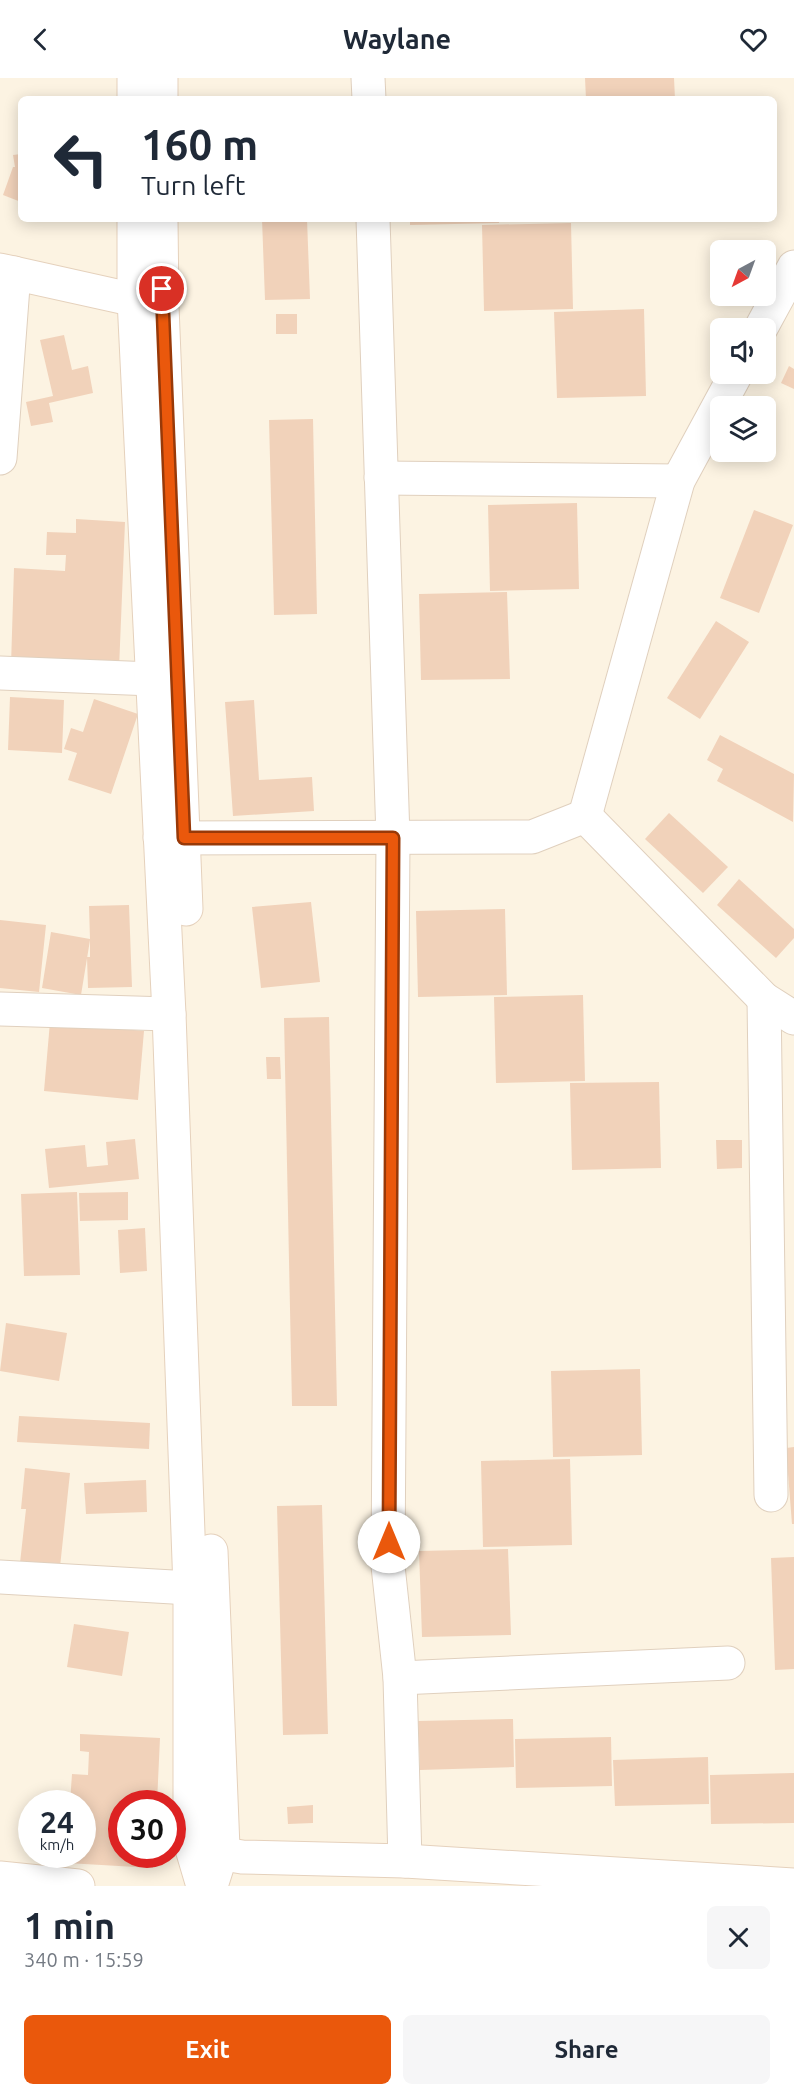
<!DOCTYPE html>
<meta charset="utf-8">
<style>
:root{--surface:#fff;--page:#f6f6f7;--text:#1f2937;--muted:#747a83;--accent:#ea580c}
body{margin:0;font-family:Ubuntu,sans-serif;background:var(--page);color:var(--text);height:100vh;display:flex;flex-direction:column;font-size:22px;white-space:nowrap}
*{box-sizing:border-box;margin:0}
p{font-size:20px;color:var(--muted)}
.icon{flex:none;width:33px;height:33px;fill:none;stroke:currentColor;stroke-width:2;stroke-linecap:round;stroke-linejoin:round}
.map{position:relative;height:1808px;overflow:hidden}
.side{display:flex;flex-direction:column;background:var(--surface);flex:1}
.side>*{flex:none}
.top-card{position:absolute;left:18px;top:18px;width:759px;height:126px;border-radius:9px;box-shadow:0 3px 15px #0003;background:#fff;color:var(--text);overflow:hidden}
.needle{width:39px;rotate:221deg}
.buttons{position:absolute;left:710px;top:162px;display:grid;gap:12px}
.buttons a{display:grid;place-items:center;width:66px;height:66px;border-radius:9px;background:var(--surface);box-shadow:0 3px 15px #0003;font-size:30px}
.speed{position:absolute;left:18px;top:1712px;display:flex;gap:12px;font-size:30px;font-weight:700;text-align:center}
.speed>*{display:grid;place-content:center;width:78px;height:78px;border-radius:50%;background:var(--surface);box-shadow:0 3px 15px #0003;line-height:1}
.speed small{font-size:15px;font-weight:400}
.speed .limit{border:9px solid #d22;background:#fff;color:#111}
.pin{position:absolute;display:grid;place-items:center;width:51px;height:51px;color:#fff;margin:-26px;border:3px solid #fff;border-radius:50%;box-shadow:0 2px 6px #0007}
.me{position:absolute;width:66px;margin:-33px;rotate:0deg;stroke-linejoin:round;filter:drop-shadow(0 0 4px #0008)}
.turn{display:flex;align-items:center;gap:21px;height:126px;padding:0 24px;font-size:27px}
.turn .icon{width:78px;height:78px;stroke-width:2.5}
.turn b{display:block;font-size:42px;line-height:51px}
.round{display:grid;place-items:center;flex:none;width:63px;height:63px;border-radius:9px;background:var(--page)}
.overview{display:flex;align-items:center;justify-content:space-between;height:102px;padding:0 24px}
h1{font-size:36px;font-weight:700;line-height:45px}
.primary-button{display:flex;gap:12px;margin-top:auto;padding:12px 24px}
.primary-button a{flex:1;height:69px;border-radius:9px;background:var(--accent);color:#fff;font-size:24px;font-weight:700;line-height:69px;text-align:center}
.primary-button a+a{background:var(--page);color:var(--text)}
header{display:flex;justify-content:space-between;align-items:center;height:78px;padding:0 24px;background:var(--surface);font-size:27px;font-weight:700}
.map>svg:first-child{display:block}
</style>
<header><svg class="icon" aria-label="back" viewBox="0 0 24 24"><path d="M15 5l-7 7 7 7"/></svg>Waylane<svg class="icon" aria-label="heart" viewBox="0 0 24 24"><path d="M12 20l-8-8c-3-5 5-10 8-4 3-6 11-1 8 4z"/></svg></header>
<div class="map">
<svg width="794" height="1808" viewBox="0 0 794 1808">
<rect width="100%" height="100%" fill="#fcf3e2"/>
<g fill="#f1d2ba">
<polygon points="585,0 674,0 675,21 586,21"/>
<polygon points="21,76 21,124 3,117 13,89 15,89 13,77"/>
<polygon points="262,141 307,141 310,221 265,222"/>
<polygon points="410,141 499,141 499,145 410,147"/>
<polygon points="571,145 573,231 484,233 482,147"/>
<polygon points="644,231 646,318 557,320 554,234"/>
<rect x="276" y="236" width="21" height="20"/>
<polygon points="64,257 72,292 88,288 93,315 49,325 53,344 31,348 26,324 53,318 40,262"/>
<polygon points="789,288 794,291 794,311 781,305"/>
<polygon points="313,341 317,536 274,537 269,342"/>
<polygon points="577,425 579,511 490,513 488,427"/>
<polygon points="754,432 793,447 759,535 720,520"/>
<polygon points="76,441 125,444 119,591 11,587 14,490 65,493 66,477 46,477 47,454 76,455"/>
<polygon points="507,514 510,601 421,602 419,516"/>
<polygon points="716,543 749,564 700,641 667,620"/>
<polygon points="10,619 64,622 62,675 8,672"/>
<polygon points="94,621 138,636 111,716 68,702 77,675 64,671 71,650 83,654"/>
<polygon points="254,622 259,702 312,699 314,733 233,738 225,624"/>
<polygon points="720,657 794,696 793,744 717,703 723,691 707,682"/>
<polygon points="669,735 728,789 703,815 645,761"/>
<polygon points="739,801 794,851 794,860 776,880 717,827"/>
<polygon points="311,824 320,904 261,910 252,829"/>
<polygon points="129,827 132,909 88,910 87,879 90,879 90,862 81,917 42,910 51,854 90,861 89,828"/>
<polygon points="505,831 507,917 418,919 416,833"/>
<polygon points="0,842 46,847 39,914 0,910"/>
<polygon points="583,917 585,1003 496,1005 494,919"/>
<polygon points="329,939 337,1328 292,1328 284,940"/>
<polygon points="50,944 144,953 138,1022 44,1013"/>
<polygon points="266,979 280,979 281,1001 267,1001"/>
<polygon points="659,1004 661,1090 572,1092 570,1005"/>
<polygon points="135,1061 139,1101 49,1110 45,1071 85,1067 87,1089 108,1087 106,1064"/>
<polygon points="716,1062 742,1062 742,1090 717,1091"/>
<polygon points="77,1114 80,1197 24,1198 21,1116"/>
<polygon points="128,1114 128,1142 80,1143 79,1115"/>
<polygon points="145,1150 147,1193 120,1195 118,1152"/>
<polygon points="6,1245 67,1255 59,1303 0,1293"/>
<polygon points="640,1291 642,1377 553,1379 551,1293"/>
<polygon points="19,1338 150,1345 149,1371 17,1364"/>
<polygon points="794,1369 794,1446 792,1446 786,1370"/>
<polygon points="570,1381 572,1467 483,1469 481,1383"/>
<polygon points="25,1390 70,1395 60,1489 20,1485 26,1431 21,1431"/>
<polygon points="146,1402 147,1434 86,1436 84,1405"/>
<polygon points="322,1427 328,1656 283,1657 277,1428"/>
<polygon points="508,1471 511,1557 422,1559 419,1473"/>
<polygon points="794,1479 794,1591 775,1592 771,1480"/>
<polygon points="74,1546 129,1554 122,1598 67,1589"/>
<polygon points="513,1641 514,1689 420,1692 418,1643"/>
<polygon points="80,1656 160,1660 157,1725 122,1725 122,1776 154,1776 153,1790 67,1785 68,1776 82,1776 82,1725 70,1725 72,1696 88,1697 89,1674 80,1673"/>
<polygon points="611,1659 612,1708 516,1710 515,1661"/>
<polygon points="708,1679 709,1726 615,1728 613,1682"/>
<polygon points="794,1695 794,1745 711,1746 710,1697"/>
<polygon points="313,1727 313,1745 288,1746 287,1729"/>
</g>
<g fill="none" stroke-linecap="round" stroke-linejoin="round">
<g stroke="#e0d0be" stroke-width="35">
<g id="street">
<polyline points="368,0 369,21"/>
<polyline points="373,141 393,760 388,1488 400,1600 405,1783"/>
<polyline points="761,250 794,189"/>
<polyline points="0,380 14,195"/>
<polyline points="381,400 678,403"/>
<polyline points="0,595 153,601"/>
<polyline points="585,738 678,403 736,296"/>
<polyline points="585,738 764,921 794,940"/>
<polyline points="160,760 532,759 585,738"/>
<polyline points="764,921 771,1417"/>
<polyline points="0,931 169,936"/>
<polyline points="0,1499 190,1510"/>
<polyline points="400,1600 728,1585"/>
</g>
</g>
<g stroke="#e5d1bc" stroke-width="35">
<g id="secondary">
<polyline points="134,0 134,21"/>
<polyline points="161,21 161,0"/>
<polyline points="134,141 134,221 169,936 190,1510 190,1764 203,1808"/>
<polyline points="161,141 162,228 186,831"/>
<polyline points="0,192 153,226"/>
<polyline points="200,1772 242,1779 405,1783 794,1807"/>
<polyline points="0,1800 78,1808"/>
<polyline points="211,1808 223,1770 211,1473"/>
</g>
</g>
<use href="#street" stroke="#fff" stroke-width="33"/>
<use href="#secondary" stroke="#fff" stroke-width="33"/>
</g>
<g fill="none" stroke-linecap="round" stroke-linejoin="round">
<g stroke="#983908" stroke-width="15">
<polyline id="route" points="162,211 184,760 393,760 389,1464"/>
</g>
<use href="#route" stroke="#ea580c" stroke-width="10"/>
</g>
</svg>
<div class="buttons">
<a><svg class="needle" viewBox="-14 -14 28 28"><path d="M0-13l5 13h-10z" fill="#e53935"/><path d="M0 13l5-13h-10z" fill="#747a83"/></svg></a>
<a><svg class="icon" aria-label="sound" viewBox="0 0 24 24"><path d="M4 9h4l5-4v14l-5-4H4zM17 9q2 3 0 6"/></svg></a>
<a><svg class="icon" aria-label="layers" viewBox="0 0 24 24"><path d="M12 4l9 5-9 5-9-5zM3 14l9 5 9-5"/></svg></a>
</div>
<div class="speed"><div>24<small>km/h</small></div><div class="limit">30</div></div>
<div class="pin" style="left:162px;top:211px;background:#d93025"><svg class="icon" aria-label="arrive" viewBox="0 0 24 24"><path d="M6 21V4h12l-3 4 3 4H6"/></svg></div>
<svg class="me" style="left:389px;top:1464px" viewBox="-20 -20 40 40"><circle r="19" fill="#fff"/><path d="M0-13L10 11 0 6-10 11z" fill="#ea580c"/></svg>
<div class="top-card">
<div class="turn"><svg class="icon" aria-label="left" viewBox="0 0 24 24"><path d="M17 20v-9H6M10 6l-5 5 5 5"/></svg><div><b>160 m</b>Turn left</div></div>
</div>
</div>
<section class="side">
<div class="overview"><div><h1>1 min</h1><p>340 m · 15:59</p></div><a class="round"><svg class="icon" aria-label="close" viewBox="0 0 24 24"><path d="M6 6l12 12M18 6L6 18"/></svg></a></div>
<div class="primary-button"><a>Exit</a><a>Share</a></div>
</section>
